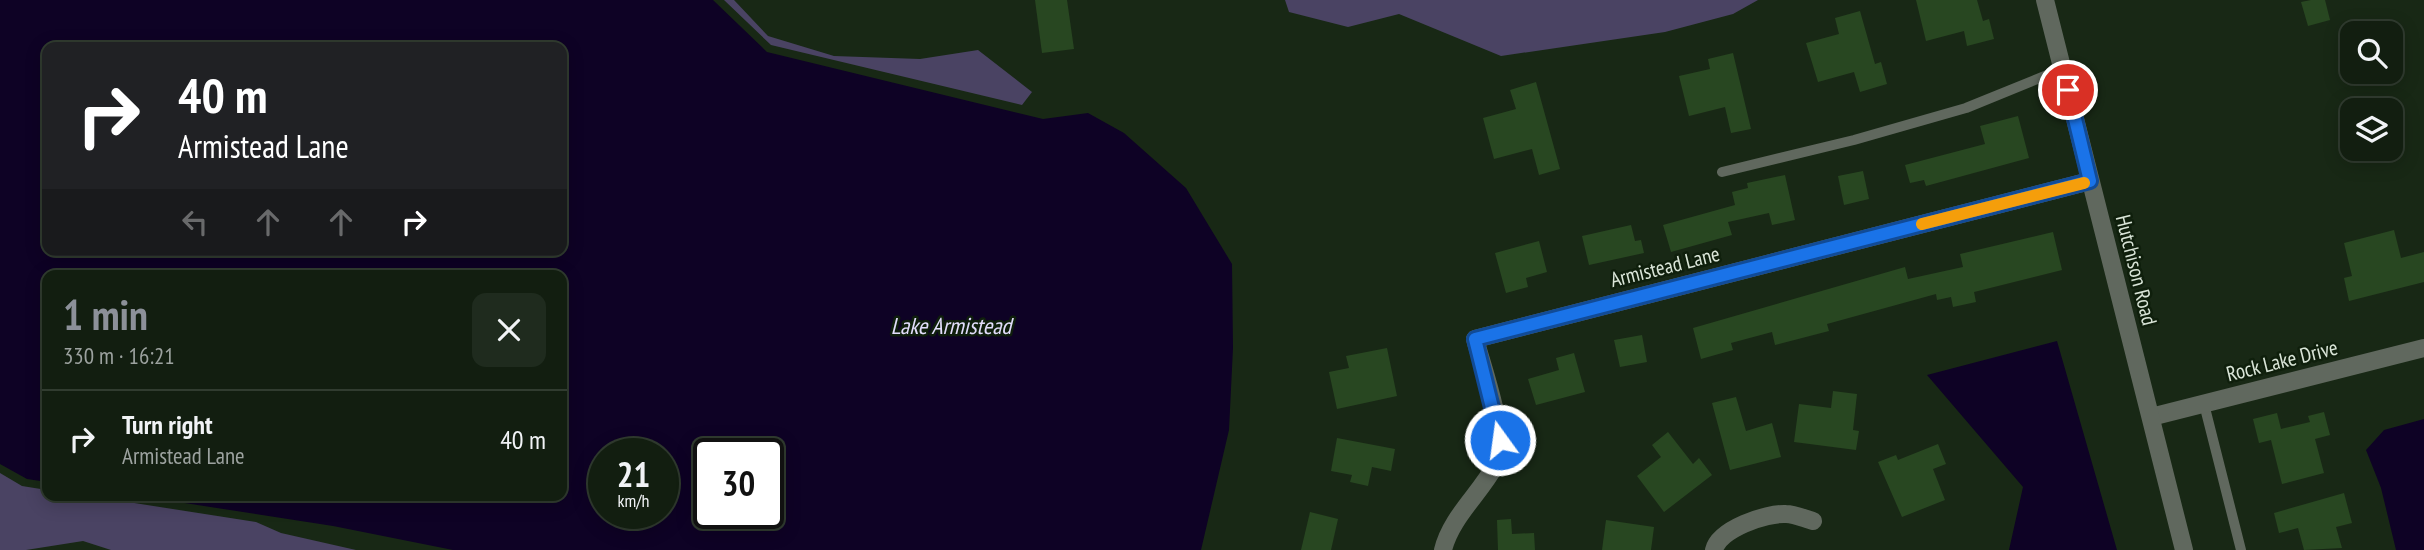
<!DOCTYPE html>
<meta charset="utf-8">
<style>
:root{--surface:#121e10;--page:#1f2b1e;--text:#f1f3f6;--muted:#9ca29f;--line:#313c30;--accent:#8c9099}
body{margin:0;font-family:"PT Sans Narrow",sans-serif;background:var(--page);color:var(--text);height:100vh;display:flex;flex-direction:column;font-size:26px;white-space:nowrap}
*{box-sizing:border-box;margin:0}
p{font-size:23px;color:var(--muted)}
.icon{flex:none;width:38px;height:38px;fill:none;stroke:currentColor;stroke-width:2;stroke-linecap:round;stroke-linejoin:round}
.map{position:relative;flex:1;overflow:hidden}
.sheet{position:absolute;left:42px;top:270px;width:525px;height:231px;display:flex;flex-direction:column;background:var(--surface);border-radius:14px;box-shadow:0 4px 18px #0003,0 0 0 2px var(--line)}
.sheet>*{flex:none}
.guide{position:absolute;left:42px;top:42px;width:525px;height:214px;border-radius:14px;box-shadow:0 4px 18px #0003,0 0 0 2px var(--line);background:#202124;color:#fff;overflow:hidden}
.tools{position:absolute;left:2340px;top:21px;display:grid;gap:14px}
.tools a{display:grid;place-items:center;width:63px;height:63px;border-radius:14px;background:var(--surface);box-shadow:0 4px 18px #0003,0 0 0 2px var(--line);font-size:35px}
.speed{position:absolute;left:588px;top:438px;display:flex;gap:14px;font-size:35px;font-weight:700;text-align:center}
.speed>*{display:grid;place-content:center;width:91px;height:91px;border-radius:50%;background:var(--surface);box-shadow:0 4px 18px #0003,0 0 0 2px var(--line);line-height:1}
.speed small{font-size:18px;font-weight:400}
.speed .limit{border:4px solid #111;border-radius:10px;background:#fff;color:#111}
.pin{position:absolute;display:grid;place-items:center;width:60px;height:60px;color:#fff;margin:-30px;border:4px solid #fff;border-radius:50%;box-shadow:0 2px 7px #0007}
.me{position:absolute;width:77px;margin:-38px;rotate:346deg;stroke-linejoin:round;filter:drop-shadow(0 0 5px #0008)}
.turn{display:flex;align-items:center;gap:24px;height:147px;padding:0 21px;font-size:32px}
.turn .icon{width:91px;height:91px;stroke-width:2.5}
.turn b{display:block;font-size:49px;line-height:60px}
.lanes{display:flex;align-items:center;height:66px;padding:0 21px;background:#0003;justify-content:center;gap:35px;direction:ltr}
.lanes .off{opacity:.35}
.round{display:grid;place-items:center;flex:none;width:74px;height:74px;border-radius:14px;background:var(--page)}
.head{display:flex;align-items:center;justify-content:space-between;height:119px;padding:0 21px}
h1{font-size:42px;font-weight:700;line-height:52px;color:var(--accent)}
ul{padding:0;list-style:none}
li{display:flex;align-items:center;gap:21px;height:98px;padding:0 21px;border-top:2px solid var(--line)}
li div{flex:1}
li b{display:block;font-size:26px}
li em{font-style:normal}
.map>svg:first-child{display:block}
</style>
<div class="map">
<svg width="2424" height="550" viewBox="0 0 2424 550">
<rect width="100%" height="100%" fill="#182815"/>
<g fill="#4a4363">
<polygon points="724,0 734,0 768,36 834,56 920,59 978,50 1032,92 1022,105 771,45"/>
<polygon points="1285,0 1758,0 1733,14 1665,32 1501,56 1399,14 1348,27 1289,12"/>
<polygon points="0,473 22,486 47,490 47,495 83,495 256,522 281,533 356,550 111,550 83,541 26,550 0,550"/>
</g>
<g fill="#0e0225" fill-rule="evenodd">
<path d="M0,0H713L767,52L1043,119L1088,113L1124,133L1186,188L1232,264L1233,348L1229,430L1201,550H453L333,526L133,495H562V275H47V482L27,479L0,464ZM47,47H562V250H47ZM604,453H663V513H604ZM709,453H768V513H709Z"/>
<polygon points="2057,341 2117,550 2009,550 2023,487 1927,375"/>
<polygon points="2424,419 2424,550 2396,550 2381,488 2366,450 2384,430"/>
</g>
<g fill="#284721">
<polygon points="1035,0 1067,0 1074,49 1042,53"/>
<polygon points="1916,0 1977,0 1983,21 1989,19 1994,39 1967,46 1964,31 1926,41"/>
<polygon points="2311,0 2325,0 2330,20 2308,26 2301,2"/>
<polygon points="1860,11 1875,64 1881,62 1887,84 1860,92 1854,72 1818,82 1806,43 1839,34 1835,18"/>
<polygon points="1733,53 1751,129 1731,133 1725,107 1689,116 1679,76 1710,69 1708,59"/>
<polygon points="1536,82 1560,169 1539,175 1532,149 1494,159 1483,118 1516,109 1510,90"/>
<polygon points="2018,116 2029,158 1926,186 1924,180 1910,183 1905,165 1985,144 1980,126"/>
<polygon points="1863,171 1869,199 1844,205 1838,176"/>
<polygon points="1785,175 1795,220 1772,225 1769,213 1728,222 1732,235 1671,252 1663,225 1735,205 1732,192 1748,188 1747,183"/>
<polygon points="1631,225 1635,241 1641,240 1644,253 1589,265 1582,236"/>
<polygon points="2394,230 2401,258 2424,252 2424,282 2349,301 2344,278 2352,276 2344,243"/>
<polygon points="2053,232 2062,270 1974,292 1976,302 1953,307 1951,297 1937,300 1936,294 1827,324 1829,331 1775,345 1772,332 1731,343 1733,350 1701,359 1693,328 1905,267 1908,279 1963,267 1960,254"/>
<polygon points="1539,241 1547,272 1526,278 1528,287 1506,293 1495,253"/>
<polygon points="1642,335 1647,362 1620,367 1614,340"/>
<polygon points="1387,348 1397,396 1337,409 1329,372 1349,368 1346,356"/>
<polygon points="1574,353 1585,392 1536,405 1528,379 1559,370 1556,358"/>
<polygon points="1833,391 1857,394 1853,430 1859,431 1856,450 1794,442 1799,404 1831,408"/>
<polygon points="1736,397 1746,431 1772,423 1781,457 1730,470 1712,403"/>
<polygon points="2324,412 2330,435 2315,439 2324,473 2282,484 2271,440 2259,443 2253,419 2277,413 2281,429 2310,422 2308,416"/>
<polygon points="1668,432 1693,464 1699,458 1712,475 1664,512 1637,476 1661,457 1652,445"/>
<polygon points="1337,438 1395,449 1391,471 1372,467 1368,486 1350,482 1352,475 1331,471"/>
<polygon points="1938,444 1946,464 1933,469 1945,500 1902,517 1878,462 1896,455 1898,460"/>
<polygon points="2344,493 2352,523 2336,527 2342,548 2304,550 2298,528 2279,533 2274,513"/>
<polygon points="1310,512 1338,519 1331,550 1301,550"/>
<polygon points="1511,519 1512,534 1534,533 1535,550 1498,550 1497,520"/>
<polygon points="1606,520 1654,527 1651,550 1602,550"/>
</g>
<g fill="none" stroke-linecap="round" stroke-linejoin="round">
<g stroke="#60685e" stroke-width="10">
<polyline points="1722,172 1854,140 1966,108 2062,69"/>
<polyline points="2204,404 2241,550"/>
</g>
<g stroke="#60685e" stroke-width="18">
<polyline points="2151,417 2424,348"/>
<path d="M1443,550C1451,517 1480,494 1496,464C1509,440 1482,366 1475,339L2090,181"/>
<path d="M1714,550C1719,529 1766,513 1786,514C1795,514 1805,519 1813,521"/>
</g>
<polyline stroke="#60685e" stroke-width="18" points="2045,0 2184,550"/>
</g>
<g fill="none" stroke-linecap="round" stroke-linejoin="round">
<g stroke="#114b97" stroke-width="18">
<polyline id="route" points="1500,440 1475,339 2090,181 2068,90"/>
</g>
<use href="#route" stroke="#1a73e8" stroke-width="12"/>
<polyline stroke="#f59e0b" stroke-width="12" points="1922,224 2084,183"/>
</g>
<g text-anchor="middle" stroke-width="5" stroke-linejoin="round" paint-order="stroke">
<g font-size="21" fill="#dae5d8" stroke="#0f1f0c">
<text transform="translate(1665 267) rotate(-14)" y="7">Armistead Lane</text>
<text transform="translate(2136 270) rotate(76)" y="7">Hutchison Road</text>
<text transform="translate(2282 361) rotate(-14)" y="7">Rock Lake Drive</text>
</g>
<g font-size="23" font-style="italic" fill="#e2ddfb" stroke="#0f1f0c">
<text x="951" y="334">Lake Armistead</text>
</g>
</g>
</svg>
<div class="tools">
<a><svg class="icon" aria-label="search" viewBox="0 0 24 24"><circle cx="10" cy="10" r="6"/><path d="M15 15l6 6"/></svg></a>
<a><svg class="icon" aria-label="layers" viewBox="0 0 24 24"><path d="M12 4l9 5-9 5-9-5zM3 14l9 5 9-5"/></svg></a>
</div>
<div class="speed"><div>21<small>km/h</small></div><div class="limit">30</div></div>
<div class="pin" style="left:2068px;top:90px;background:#d93025"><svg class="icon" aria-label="arrive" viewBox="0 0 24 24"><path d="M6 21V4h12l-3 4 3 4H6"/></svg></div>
<svg class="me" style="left:1500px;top:440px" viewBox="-20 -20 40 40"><circle r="17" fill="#1a73e8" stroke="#fff" stroke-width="3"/><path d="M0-11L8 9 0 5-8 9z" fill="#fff"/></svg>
<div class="guide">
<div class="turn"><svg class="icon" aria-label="right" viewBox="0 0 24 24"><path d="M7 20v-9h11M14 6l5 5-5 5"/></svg><div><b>40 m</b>Armistead Lane</div></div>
<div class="lanes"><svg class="icon off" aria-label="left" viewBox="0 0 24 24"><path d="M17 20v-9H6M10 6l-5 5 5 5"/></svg><svg class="icon off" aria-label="ahead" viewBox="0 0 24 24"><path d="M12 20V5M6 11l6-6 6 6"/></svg><svg class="icon off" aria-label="ahead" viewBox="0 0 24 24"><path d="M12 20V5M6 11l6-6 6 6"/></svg><svg class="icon" aria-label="right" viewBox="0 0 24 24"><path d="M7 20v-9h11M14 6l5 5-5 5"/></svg></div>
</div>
<section class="sheet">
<div class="head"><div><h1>1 min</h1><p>330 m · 16:21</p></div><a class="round"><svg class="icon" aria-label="close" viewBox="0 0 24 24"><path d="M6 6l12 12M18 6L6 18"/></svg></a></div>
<ul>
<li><svg class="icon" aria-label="right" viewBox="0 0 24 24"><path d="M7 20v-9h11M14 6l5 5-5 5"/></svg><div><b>Turn right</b><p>Armistead Lane</p></div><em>40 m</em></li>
</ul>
</section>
</div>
